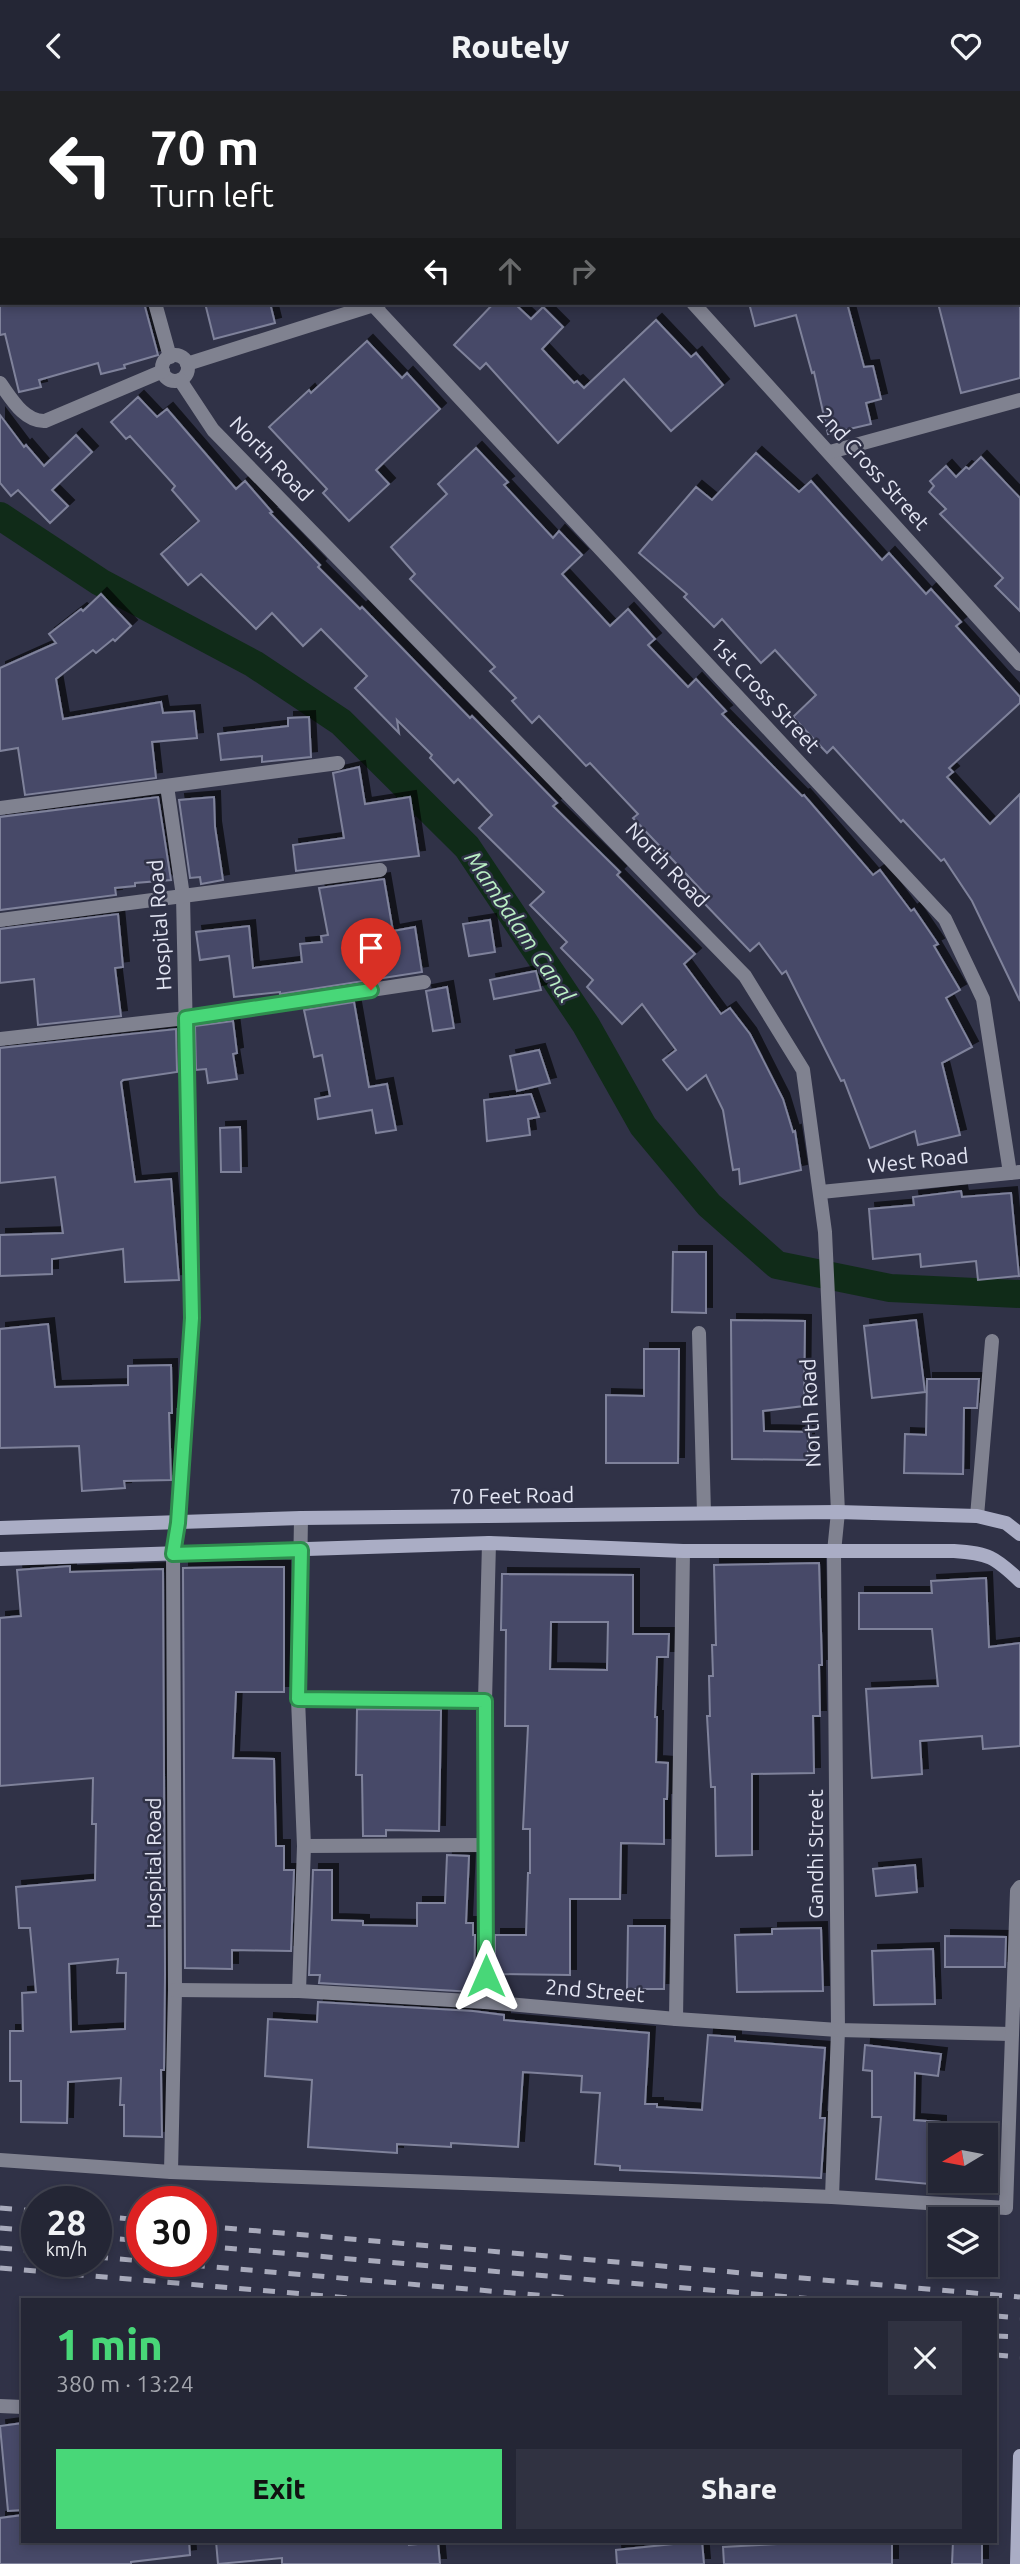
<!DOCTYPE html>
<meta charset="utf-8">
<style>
:root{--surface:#242635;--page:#303241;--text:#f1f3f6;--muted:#a3a5ad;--line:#414350;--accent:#48d778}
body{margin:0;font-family:Ubuntu,sans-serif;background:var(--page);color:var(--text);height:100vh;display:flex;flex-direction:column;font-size:26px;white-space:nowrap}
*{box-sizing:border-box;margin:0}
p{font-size:23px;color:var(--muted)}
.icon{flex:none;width:38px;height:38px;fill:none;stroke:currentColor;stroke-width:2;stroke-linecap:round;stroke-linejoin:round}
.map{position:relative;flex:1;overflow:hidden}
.sheet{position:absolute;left:21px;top:2207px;width:976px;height:245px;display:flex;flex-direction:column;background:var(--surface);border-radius:0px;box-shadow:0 4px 10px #0003,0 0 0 2px var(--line)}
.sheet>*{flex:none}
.banner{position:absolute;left:0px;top:0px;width:1020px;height:214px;box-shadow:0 4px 10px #0003,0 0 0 2px var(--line);background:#202124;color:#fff;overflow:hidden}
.needle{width:46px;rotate:260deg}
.buttons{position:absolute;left:928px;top:2032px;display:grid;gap:14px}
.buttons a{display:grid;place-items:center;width:70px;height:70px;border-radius:0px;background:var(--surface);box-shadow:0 4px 10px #0003,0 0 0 2px var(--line);font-size:35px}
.speed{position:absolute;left:21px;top:2095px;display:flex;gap:14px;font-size:35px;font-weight:700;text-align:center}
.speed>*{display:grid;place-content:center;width:91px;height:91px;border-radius:50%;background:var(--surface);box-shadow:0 4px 10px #0003,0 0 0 2px var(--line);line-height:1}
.speed small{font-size:18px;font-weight:400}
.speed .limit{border:10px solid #d22;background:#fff;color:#111}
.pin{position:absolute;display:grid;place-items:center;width:60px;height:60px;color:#fff;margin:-72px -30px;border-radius:50% 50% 50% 0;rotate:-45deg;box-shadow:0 0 7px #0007}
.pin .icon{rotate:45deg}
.me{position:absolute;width:77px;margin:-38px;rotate:0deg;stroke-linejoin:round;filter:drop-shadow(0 0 5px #0008)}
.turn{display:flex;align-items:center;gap:24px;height:147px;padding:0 35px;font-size:32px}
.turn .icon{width:91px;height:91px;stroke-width:2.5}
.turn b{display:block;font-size:49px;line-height:60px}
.lanes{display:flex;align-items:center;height:66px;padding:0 35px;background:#0003;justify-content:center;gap:35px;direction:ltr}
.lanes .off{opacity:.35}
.round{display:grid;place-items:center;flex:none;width:74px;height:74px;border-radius:0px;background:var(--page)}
.summary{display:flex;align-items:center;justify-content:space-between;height:119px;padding:0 35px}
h1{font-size:42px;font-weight:800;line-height:52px;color:var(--accent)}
.primary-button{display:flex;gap:14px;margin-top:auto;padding:14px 35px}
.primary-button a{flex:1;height:80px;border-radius:0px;background:var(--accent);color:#111;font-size:28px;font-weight:800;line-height:80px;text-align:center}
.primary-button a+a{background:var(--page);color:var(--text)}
header{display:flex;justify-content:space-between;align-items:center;height:91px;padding:0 35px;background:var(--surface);font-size:32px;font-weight:800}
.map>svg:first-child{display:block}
</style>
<header><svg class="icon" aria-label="back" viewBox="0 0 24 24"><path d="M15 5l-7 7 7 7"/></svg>Routely<svg class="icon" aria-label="heart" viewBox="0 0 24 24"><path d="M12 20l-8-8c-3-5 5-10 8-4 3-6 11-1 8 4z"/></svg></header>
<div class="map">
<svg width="1020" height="2473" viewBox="0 0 1020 2473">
<defs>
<filter id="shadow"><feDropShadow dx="6" dy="-6" stdDeviation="0" flood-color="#0009"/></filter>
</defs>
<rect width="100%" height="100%" fill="#303247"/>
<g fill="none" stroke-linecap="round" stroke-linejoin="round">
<polyline stroke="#102b18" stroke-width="28" points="0,425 100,491 254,573 341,631 467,756 586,934 643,1035 709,1114 777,1174 890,1197 1020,1203"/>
</g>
<g fill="#474a68" stroke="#7f829b" stroke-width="2" fill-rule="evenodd" filter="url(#shadow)">
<polygon points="0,212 144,212 158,264 124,274 125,277 101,283 98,272 39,289 41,296 19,301 5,243 0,244"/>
<polygon points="205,212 270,212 275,232 214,248"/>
<polygon points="494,212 514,212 531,228 543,216 563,236 542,258 574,292 577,290 584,297 656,229 691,266 696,262 723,294 671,340 624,288 558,352 486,272 480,278 454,254"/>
<polygon points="749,212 847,212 864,276 873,275 881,308 866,312 871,333 828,343 814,281 812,282 796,224 755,235"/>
<polygon points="938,212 1020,212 1020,287 961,302"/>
<polygon points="367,250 402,287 407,282 440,318 376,379 389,393 349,430 323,402 327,398 269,336 309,299 311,302"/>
<polygon points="138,306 157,326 167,318 236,398 245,390 272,421 270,422 320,474 318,476 360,518 362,516 470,627 472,625 557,712 553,715 620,781 617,784 695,863 684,873 721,923 730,917 750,943 783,1008 793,1041 795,1040 801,1079 740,1093 739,1078 733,1079 723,1019 706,984 687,999 663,969 676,959 642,913 622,933 587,896 593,889 561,857 567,851 530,814 544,801 479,737 492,724 458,688 454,692 430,667 432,664 397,629 399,642 355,597 367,585 321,538 303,555 272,522 256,538 201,483 188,494 161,463 199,430 172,399 175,395 130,345 126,348 111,331"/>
<polygon points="0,324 24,356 26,354 44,375 76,344 92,361 52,399 68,415 50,432 18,399 11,405 0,392"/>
<polygon points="476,357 508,391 504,394 553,447 559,440 582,464 562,483 610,535 628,518 655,548 648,554 688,596 696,588 726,620 722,623 802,705 804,704 873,784 880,779 911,820 914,818 938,853 934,855 960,899 946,907 972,956 942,972 960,1044 918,1054 915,1040 870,1057 844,989 841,990 786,880 782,883 759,852 750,860 702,810 707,805 633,727 638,723 590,672 586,675 539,625 532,632 512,610 516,607 490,580 495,576 410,488 415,483 391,456 447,403 438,393"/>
<polygon points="756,362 799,401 811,390 882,469 889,462 926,503 931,498 961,531 956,535 1020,606 1020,612 949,677 953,681 947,686 990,733 1020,703 1020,910 972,810 944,768 941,770 903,729 901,731 833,656 827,662 793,626 816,604 775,559 761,572 722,528 714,536 684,506 687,503 639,462 696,396 712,409"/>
<polygon points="981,366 1020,407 1020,520 995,495 1003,487 940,423 946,418 929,401 934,395 930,390 946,375 956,386 966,376 969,378"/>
<polygon points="101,503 131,535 115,550 113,548 96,562 93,559 56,588 63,628 161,611 163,622 194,620 197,647 152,651 156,687 25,704 18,657 0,660 0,577 56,552 49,543 81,518 83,520"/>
<polygon points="309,626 311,666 262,671 262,665 221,669 218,643 288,635 288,627"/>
<polygon points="359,676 365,713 410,706 419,765 296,780 293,754 344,747 333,682"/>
<polygon points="158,706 171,789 135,792 135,795 115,797 116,804 0,819 0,726"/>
<polygon points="214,706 215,736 223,789 201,793 200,786 190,787 179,709"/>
<polygon points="384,788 393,840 415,836 422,881 280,903 280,901 234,906 229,865 200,869 196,841 249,835 253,877 302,871 300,853 322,851 321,845 328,844 319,797"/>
<polygon points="118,823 123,876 115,877 121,925 38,934 34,888 0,892 0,838"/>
<polygon points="490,829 495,861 469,865 463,833"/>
<polygon points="536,880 541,899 494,908 490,889"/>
<polygon points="447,896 454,937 433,940 426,900"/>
<polygon points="354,911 369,996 387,993 396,1039 376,1042 372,1019 318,1028 315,1008 330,1005 322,964 314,966 304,919"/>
<polygon points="233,930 237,962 233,963 237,988 208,992 206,978 196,979 195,935"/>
<polygon points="176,938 177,981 123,989 121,991 135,1091 171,1088 179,1189 125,1191 123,1158 52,1168 52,1183 0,1185 0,1144 63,1142 55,1086 0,1092 0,957"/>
<polygon points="539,959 550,992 517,1000 510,965"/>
<polygon points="531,1003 539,1026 528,1028 530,1044 487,1050 484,1009"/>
<polygon points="240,1036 241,1081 221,1081 220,1037"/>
<polygon points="961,1100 962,1106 1011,1102 1019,1185 978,1189 976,1170 921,1176 920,1163 873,1168 869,1118 914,1114 913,1106"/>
<polygon points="673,1161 706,1161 706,1222 672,1221"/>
<polygon points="731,1229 805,1230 804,1315 763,1320 764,1340 808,1341 808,1369 732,1368"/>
<polygon points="916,1229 925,1301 872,1307 864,1235"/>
<polygon points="48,1233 55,1296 128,1294 128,1275 171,1274 172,1322 169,1322 171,1389 124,1390 125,1397 82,1400 79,1355 0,1357 0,1238"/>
<polygon points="644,1258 679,1258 678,1372 606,1372 606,1304 644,1305"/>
<polygon points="927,1288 979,1288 977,1317 964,1317 963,1383 904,1382 905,1343 926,1344"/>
<polygon points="819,1472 822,1574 819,1574 820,1625 813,1625 814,1682 752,1683 752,1764 716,1765 715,1696 711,1696 707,1625 710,1625 709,1585 713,1585 712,1554 716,1554 714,1474"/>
<path d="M70,1475V1481L163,1478L165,1883L164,1979H161L162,2046L124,2045V2014H120L121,1987L68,1991L67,2032L21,2031V1990H10V1940H23L22,1902L36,1901L30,1837H19L16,1796L95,1789L96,1733H92L93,1687L0,1695V1527L21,1525L17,1479ZM118,1868L117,1882H126L125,1938L71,1941L69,1873Z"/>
<polygon points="239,1476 284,1476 284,1601 236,1601 233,1667 274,1668 276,1755 284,1755 284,1779 294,1779 291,1860 232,1859 232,1878 185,1877 183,1477"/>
<path d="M502,1483L633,1484V1543H669L668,1566H657L655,1626H657L656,1671L668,1672L667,1708H664V1753L621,1752L620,1808H570V1884L495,1883V1844H526L528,1782H530V1738H523L528,1635H505L506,1539H501ZM551,1531H608L607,1579L550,1578Z"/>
<polygon points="986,1487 989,1556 1020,1552 1020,1655 983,1658 982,1645 920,1650 922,1683 872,1687 866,1598 938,1595 932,1538 859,1538 859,1502 932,1502 931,1490"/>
<polygon points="357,1618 441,1619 439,1740 386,1739 386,1745 363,1745 362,1684 356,1684"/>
<polygon points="447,1764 469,1765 466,1832 473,1832 473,1844 475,1844 474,1901 319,1892 320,1884 309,1884 313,1779 332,1779 332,1829 363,1830 363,1834 417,1835 417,1812 445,1812"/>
<polygon points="915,1774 917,1801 876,1805 873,1778"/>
<polygon points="628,1835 665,1835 664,1898 627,1898"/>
<polygon points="821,1837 823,1900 737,1901 735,1844 772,1843 772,1838"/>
<polygon points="945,1845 1006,1846 1005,1876 945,1876"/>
<polygon points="933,1858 935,1913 874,1914 872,1860"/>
<polygon points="318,1911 473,1920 504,1924 504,1929 649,1942 645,2013 657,2013 657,2016 702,2019 708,1944 735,1946 735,1950 825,1957 820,2027 825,2027 821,2087 620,2079 620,2075 595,2073 600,2002 581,2001 582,1985 523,1981 518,2056 451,2052 451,2056 397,2053 397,2062 308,2056 312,1989 265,1985 268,1928 317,1931"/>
<polygon points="865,1954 941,1963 938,1985 915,1982 914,2029 940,2031 940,2094 876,2088 881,2026 872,2026 872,1980 863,1979"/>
<polygon points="23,2332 23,2419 8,2420 0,2335"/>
<polygon points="23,2424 23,2450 189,2450 190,2464 131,2471 131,2473 0,2473 0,2427"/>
<polygon points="216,2450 409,2450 409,2454 438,2451 440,2473 282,2473 282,2467 218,2473"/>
<polygon points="702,2450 704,2473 617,2473 616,2459"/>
<polygon points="831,2450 892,2450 892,2473 724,2473 723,2456"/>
<polygon points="953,2450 982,2450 982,2473 952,2473"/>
</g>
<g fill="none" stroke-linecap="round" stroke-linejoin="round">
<polyline stroke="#808290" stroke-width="10" points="0,189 2,189"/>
<g stroke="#808290" stroke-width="14">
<polyline points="94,0 95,2"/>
<polyline points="1018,28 1020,27"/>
<polyline points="155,212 170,266"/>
<polyline points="693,212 1020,573"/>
<polyline points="373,214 945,828 983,908 1010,1082"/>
<circle cx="175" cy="277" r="13"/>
<polyline points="187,273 380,212"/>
<polyline points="180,289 213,339 745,885 803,979 825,1141 838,1421 834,1461 838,1939 832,2106"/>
<path d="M0,292C11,307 24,331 45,330L163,280"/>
<polyline points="830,361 1020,309"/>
<polyline points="167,695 183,805 192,1227 178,1432 173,1463 175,1899 171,2081"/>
<polyline points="0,717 338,672"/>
<polyline points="0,829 380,779"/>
<polyline points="0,948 186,927 424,891"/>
<polyline points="821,1101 1020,1081"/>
<polyline points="699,1242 704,1422"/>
<polyline points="977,1425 992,1250"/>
<polyline points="298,1608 485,1610"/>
<polyline points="304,1755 486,1754"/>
<polyline points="175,1899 299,1900 485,1911 676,1928 838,1939 1011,1943"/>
<polyline points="299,1900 304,1755 298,1608 301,1427"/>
<polyline points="485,1911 485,1610 489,1452"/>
<polyline points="676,1928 683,1460"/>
<polyline points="0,2069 171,2081 832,2106 1006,2117 1017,1800 1020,1796"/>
<polyline points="0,2315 23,2316"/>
</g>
<g stroke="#aaadc5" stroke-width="14">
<polyline points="47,2 53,0"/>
<polyline points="102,2 108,0"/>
<polyline points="0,14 2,14"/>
<polyline points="0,32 2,31"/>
<polyline points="0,1437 301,1427 838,1421 977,1425 1006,1432 1020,1443"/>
<path d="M0,1468L489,1452L683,1460H954C988,1462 995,1466 1020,1490"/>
<polyline points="1017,2473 1020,2365"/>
</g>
<g stroke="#a8aabb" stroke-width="5" stroke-dasharray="12 12" stroke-linecap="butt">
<polyline points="0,2117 37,2120"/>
<polyline points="96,2125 142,2129"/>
<polyline points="201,2135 1020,2206"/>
<polyline points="0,2137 37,2140"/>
<polyline points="96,2146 142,2150"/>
<polyline points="201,2155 813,2208"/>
<polyline points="0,2157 37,2160"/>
<polyline points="96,2166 142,2170"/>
<polyline points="145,2170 582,2208"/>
<polyline points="0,2177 362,2208"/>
<polyline points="996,2225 1020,2227"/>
<polyline points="996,2245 1020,2246"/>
<polyline points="996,2264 1020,2266"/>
</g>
</g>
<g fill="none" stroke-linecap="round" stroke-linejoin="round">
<g stroke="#2f8c4e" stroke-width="18">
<polyline id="route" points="371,899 186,927 192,1227 178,1432 173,1463 301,1459 298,1608 485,1610 486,1885"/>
</g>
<use href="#route" stroke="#48d778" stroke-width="12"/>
</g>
<g text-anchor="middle" stroke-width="5" stroke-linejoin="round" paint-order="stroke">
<g font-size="21" fill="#e3e5f3" stroke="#303247">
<text transform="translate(271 368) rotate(46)" y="7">North Road</text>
<text transform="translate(873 378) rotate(48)" y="7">2nd Cross Street</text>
<text transform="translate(765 604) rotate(47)" y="7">1st Cross Street</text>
<text transform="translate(667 774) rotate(46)" y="7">North Road</text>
<text transform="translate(160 834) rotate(-94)" y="7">Hospital Road</text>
<text transform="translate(918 1070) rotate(-6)" y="7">West Road</text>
<text transform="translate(811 1322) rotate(-93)" y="7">North Road</text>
<text transform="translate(512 1405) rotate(-1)" y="7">70 Feet Road</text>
<text transform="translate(816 1763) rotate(-90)" y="7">Gandhi Street</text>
<text transform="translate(154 1772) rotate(-90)" y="7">Hospital Road</text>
<text transform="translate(595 1900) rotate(5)" y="7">2nd Street</text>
</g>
<g font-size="23" font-style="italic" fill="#baefc5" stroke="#303247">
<text transform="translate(520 836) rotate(56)" y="8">Mambalam Canal</text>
</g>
</g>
</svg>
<div class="buttons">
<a><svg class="needle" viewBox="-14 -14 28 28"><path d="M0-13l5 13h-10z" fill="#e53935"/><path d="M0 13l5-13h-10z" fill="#a3a5ad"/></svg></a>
<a><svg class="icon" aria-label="layers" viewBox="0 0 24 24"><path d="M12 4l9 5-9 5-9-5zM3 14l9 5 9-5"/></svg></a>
</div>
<div class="speed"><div>28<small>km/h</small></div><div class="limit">30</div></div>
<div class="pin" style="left:371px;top:899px;background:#d93025"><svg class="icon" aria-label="arrive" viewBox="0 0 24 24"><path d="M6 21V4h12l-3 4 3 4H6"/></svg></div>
<svg class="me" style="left:486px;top:1885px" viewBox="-20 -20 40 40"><path d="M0-17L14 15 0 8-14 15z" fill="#48d778" stroke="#fff" stroke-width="4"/></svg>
<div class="banner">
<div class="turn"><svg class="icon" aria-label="left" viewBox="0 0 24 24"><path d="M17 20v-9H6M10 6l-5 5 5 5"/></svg><div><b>70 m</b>Turn left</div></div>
<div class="lanes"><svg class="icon" aria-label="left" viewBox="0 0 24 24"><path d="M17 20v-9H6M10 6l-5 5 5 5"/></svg><svg class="icon off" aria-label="ahead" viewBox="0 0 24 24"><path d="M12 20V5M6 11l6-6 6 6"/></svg><svg class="icon off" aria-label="right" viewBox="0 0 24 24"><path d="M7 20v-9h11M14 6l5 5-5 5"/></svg></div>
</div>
<section class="sheet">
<div class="summary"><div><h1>1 min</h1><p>380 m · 13:24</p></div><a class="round"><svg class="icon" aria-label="close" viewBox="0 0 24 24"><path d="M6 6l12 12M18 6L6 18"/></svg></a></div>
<div class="primary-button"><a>Exit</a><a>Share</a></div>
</section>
</div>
